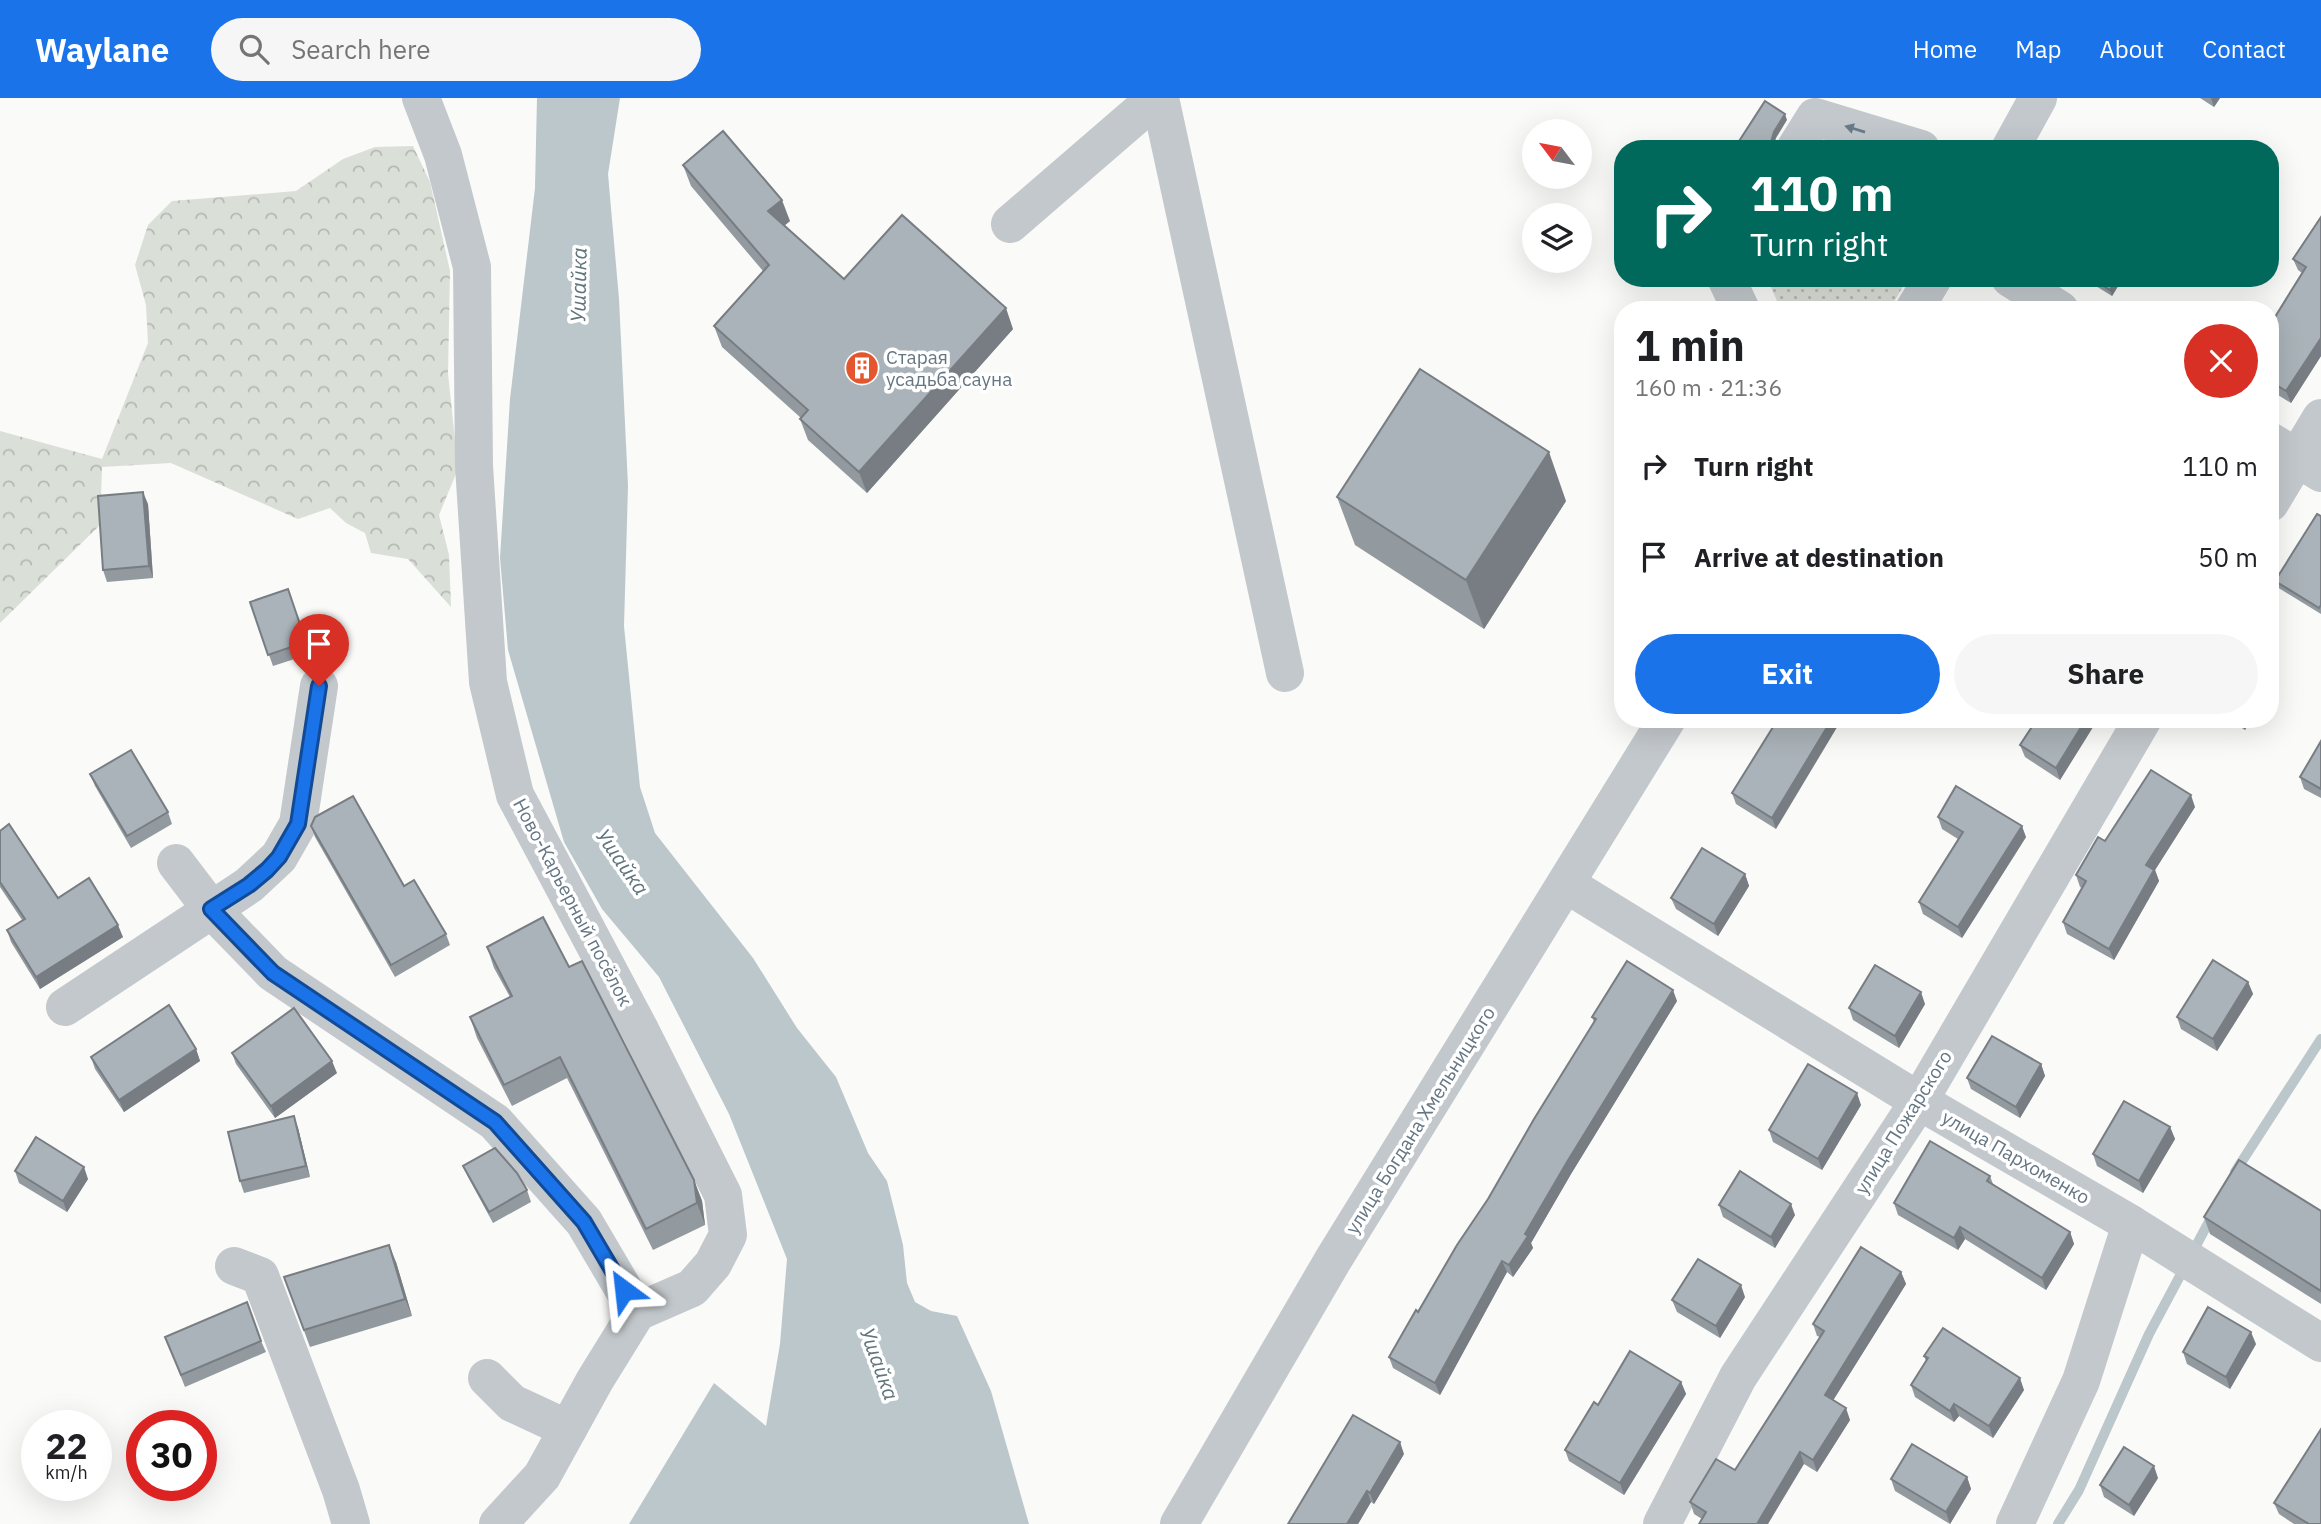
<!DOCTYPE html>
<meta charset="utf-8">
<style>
:root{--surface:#fff;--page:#f6f6f6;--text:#202124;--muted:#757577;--accent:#1a73e8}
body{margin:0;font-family:"IBM Plex Sans",sans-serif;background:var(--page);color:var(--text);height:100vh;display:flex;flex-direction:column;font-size:26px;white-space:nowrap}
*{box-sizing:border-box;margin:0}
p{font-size:23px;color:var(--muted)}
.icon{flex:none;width:38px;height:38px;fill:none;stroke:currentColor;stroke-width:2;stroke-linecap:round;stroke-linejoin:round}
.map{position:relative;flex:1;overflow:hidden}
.drawer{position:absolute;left:1614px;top:203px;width:665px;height:427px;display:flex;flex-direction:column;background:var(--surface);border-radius:28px;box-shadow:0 7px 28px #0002}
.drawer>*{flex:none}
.guide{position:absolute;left:1614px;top:42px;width:665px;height:147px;border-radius:28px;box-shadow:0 7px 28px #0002;background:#00695c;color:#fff;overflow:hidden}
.needle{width:46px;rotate:302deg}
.fabs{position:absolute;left:1522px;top:21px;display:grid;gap:14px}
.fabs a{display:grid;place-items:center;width:70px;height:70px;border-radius:50%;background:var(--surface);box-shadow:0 7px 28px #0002;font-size:35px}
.speed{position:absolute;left:21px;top:1312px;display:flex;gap:14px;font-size:35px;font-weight:700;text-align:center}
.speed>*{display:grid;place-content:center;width:91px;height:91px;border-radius:50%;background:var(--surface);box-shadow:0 7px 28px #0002;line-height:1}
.speed small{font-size:18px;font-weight:400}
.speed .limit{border:10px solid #d22;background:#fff;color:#111}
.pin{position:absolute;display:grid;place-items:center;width:60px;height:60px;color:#fff;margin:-72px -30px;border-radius:50% 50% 50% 0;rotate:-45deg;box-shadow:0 0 7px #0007}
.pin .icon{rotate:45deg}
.me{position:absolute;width:77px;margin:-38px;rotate:330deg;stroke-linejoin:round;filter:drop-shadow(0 0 5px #0008)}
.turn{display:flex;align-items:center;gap:24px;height:147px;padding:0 21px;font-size:32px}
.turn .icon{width:91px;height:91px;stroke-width:2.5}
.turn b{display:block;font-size:49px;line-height:60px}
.round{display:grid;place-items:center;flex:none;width:74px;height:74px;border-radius:37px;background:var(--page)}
.overview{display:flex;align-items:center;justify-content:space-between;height:119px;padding:0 21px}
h1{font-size:42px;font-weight:700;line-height:52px}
.button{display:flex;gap:14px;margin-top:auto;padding:14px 21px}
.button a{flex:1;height:80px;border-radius:42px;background:var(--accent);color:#fff;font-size:28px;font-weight:700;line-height:80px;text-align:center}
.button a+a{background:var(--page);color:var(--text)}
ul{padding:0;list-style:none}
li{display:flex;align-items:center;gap:21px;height:91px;padding:0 21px}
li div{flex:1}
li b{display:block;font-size:26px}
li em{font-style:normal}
header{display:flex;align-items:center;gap:42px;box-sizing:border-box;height:98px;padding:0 35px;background:var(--accent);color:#fff}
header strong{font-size:33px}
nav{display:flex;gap:38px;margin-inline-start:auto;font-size:24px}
.search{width:490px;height:63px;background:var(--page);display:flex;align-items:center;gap:18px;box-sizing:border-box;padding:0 24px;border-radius:38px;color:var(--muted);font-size:26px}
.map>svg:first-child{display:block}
</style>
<header>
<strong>Waylane</strong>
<div class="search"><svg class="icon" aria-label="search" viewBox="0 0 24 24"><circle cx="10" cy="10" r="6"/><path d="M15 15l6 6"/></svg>Search here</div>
<nav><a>Home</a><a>Map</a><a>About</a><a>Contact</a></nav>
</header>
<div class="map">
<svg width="2321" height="1426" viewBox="0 0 2321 1426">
<defs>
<pattern id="grass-dots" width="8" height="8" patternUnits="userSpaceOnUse" patternTransform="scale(1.75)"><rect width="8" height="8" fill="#dadfd7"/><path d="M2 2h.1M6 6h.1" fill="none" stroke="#b4b9b4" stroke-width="1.8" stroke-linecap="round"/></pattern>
<pattern id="forest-crowns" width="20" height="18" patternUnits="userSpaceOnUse" patternTransform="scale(1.75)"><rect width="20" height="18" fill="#dadfd7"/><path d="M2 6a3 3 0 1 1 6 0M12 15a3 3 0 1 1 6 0" fill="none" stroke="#b4b9b4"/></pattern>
</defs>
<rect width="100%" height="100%" fill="#fafaf8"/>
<polygon fill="url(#grass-dots)" points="1767,180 1908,180 1889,212 1781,212"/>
<polygon fill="url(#forest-crowns)" points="413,48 430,84 450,173 448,275 458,371 439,417 449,457 451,509 408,461 371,455 365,435 346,425 330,410 298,421 171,365 102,369 100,427 0,525 0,333 102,361 148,245 146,207 135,167 148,127 172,103 296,93 343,61 375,49"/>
<polygon fill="#bbc7cb" points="537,0 620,0 608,76 619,201 628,388 624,528 640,689 655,735 753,860 797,930 836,979 868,1055 887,1083 903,1147 907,1185 915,1204 931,1213 957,1218 991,1293 1029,1426 629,1426 714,1285 766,1328 780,1246 787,1161 729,1016 659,879 602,811 564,744 508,552 500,460 510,301 535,90"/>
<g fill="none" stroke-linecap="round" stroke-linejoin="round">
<g stroke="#bbc7cb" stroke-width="10">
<polyline points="2235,1074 2321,941"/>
<polyline points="2058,1426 2079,1392 2149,1236 2213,1116"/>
</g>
<g stroke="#c3c8cc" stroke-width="38">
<polyline points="421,0 443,57 472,169 474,368 488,584 515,697 640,932 723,1097 728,1137 713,1166 692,1190 637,1214"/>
<polyline points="1160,0 1285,575"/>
<polyline points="1795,51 1815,19 1921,51"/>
<polyline points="2010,51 2038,0"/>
<polyline points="1010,126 1156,0"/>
<polyline points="1726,180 1741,212"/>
<polyline points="2010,180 2060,212"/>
<polyline points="1914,212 1933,180"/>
<polyline points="2270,343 2321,375"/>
<polyline points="2270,405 2321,320"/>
<polyline points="176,765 211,811 273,875 495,1024 584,1124 637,1214 595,1282 542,1378 498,1426"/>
<polyline points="1566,786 1919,1003 2131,1126 2321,1245"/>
<polyline points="65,909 249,787 279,759 298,726 319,588"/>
<polyline points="234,1168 260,1178 341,1392 351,1426"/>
<polyline points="487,1280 512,1305 568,1331"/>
<polyline points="1179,1426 1333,1162 1667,621"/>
<polyline points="1662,1426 1738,1279 1919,1003 2143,621"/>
<polyline points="2015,1426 2081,1283 2131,1126"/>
</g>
</g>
<g fill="#929a9f">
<polygon points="2200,0 2220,0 2214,9"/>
<polygon points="683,67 790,123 784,128 844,181 1013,231 867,395 808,342 800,321 801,320 722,249 714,228 763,173 691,88"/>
<polygon points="2321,119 2321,258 2291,305 2270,292 2270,227 2302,175 2298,172 2293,161"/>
<polygon points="2083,180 2123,180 2112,198"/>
<polygon points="1337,399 1566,403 1484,531 1355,447"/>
<polygon points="148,406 153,480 107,484 103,472"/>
<polygon points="2321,418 2321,516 2277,489 2275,483"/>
<polygon points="288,491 310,556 273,568 250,504"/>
<polygon points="1778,621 1776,731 1736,706 1732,695"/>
<polygon points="2037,621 2098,621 2060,682 2025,659 2020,647"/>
<polygon points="2228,621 2251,621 2245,632"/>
<polygon points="2321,643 2321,700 2304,691 2300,679"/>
<polygon points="90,676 168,714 172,726 131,750 95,688"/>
<polygon points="2195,709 2155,772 2159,783 2114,862 2067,836 2063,824 2082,790 2080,789 2076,777 2105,743"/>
<polygon points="1938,719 2026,739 1962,840 1923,816 1919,804 1958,741 1942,731"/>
<polygon points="311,728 404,788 446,836 450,847 395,879 315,739"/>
<polygon points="0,733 58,800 123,839 40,891 11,844 7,832 22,822 0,789"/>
<polygon points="1745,776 1749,788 1718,838 1676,811 1671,800"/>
<polygon points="487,849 694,1082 702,1103 705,1127 653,1152 567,980 512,1008 477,940 470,919 510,899 494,870"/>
<polygon points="2248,884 2253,896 2217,953 2181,931 2177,919"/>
<polygon points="1677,903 1571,1076 1531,1145 1533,1150 1513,1179 1507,1174 1440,1297 1393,1270 1389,1259 1488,1101 1594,924 1592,919"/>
<polygon points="1925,906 1899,950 1853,922 1849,910"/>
<polygon points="196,951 200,963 124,1014 95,971 91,959"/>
<polygon points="232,955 337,975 275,1020 236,966"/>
<polygon points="2041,966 2045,978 2020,1020 1971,991 1967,980"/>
<polygon points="1861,1007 1822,1072 1773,1044 1769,1032"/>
<polygon points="2170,1029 2175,1041 2143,1095 2097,1068 2093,1056"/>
<polygon points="298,1030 310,1079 244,1095 240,1083"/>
<polygon points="463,1068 527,1092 531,1104 493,1125 468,1079"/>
<polygon points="15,1073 88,1081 67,1114 19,1085"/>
<polygon points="1990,1078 1993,1086 2070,1134 2074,1146 2046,1192 1965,1141 1958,1152 1898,1117 1894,1105"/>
<polygon points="1719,1107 1795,1117 1775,1150 1723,1119"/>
<polygon points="2321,1113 2321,1206 2210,1136 2204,1119"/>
<polygon points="396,1164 412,1218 310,1249 284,1179"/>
<polygon points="1901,1174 1906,1186 1833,1302 1850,1322 1817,1374 1804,1366 1702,1421 1694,1416 1690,1404 1735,1372 1820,1239 1817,1238 1813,1226"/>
<polygon points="1745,1199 1720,1240 1677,1214 1672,1202"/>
<polygon points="165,1239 261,1243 266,1254 185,1289"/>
<polygon points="2256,1246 2230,1291 2187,1266 2183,1254"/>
<polygon points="1924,1258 2024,1292 1993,1340 1959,1318 1954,1324 1915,1299 1911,1287 1926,1263"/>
<polygon points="1681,1284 1686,1296 1624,1397 1569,1363 1565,1352 1598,1307"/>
<polygon points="1404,1356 1374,1406 1371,1404 1358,1426 1288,1426"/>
<polygon points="1967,1379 1971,1391 1950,1426 1895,1393 1891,1381"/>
<polygon points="2158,1380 2134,1418 2104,1399 2100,1387"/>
<polygon points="2274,1405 2321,1426 2294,1426 2279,1416"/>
</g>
<g fill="#777d82">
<polygon points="2211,0 2220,0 2214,9"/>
<polygon points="1785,16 1787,22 1776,40 1773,51 1772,51 1771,44 1774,34"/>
<polygon points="782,102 790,123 776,134 768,113"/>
<polygon points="2117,180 2123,180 2112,198 2110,192"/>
<polygon points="1006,210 1013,231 867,395 859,374"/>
<polygon points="2321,240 2321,258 2291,305 2286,293"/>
<polygon points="1549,354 1566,403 1484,531 1466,482"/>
<polygon points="143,394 148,406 153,480 149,468"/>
<polygon points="1832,621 1842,621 1776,731 1772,720"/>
<polygon points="2086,621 2098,621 2060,682 2056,670"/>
<polygon points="2241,621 2251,621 2245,632"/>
<polygon points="2191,697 2195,709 2155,772 2159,783 2114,862 2109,851 2146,767"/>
<polygon points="2022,728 2026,739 1962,840 1958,829"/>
<polygon points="1745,776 1749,788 1718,838 1714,826"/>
<polygon points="118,827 123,839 40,891 36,879"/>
<polygon points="2248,884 2253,896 2217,953 2213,941"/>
<polygon points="1673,892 1677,903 1571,1076 1531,1145 1533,1150 1513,1179 1509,1167 1525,1136 1567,1064"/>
<polygon points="1921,894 1925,906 1899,950 1895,938"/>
<polygon points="196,951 200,963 124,1014 119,1002"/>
<polygon points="332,963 337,975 275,1020 271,1008"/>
<polygon points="2041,966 2045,978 2020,1020 2016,1009"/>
<polygon points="1857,995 1861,1007 1822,1072 1818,1061"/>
<polygon points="294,1018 298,1030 310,1079 306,1068"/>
<polygon points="2170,1029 2175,1041 2143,1095 2139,1083"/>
<polygon points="84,1069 88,1081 67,1114 63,1103"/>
<polygon points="694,1082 702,1103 705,1127 697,1105"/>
<polygon points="1791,1106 1795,1117 1775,1150 1771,1139"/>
<polygon points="1960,1129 1965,1141 1958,1152 1954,1140"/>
<polygon points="2070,1134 2074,1146 2046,1192 2042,1180"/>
<polygon points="389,1147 396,1164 412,1218 405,1201"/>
<polygon points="1502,1163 1507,1174 1440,1297 1435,1285"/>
<polygon points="1901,1174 1906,1186 1829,1309 1825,1297"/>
<polygon points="1741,1187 1745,1199 1720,1240 1716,1228"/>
<polygon points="2251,1234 2256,1246 2230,1291 2226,1279"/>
<polygon points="2020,1280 2024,1292 1993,1340 1989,1328"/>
<polygon points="1681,1284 1686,1296 1624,1397 1620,1385"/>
<polygon points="1954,1306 1959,1318 1954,1324 1950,1313"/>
<polygon points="1846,1310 1850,1322 1817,1374 1813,1362"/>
<polygon points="1400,1344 1404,1356 1374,1406 1370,1395"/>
<polygon points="1800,1354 1804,1366 1768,1426 1757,1426"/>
<polygon points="2154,1368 2158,1380 2134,1418 2129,1407"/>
<polygon points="1967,1379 1971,1391 1950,1426 1946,1414"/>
<polygon points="1367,1393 1371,1404 1358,1426 1347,1426"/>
</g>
<g fill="#aab3b9" stroke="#777d82" stroke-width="2">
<polygon points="1765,3 1785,16 1774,34 1771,44 1772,50 1734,51"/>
<polygon points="723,33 782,102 768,113 844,181 902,117 1006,210 859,374 800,321 808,312 714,228 769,167 683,67"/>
<polygon points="2176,46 2184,51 2173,51"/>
<polygon points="2321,119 2321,240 2286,293 2270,283 2270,227 2306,169 2293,161"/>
<polygon points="2091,180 2117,180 2110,192"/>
<polygon points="1420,271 1549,354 1466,482 1337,399"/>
<polygon points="143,394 149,468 103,472 98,398"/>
<polygon points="2317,416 2321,418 2321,507 2319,510 2275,483"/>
<polygon points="288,491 306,544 268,557 250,504"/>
<polygon points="1778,621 1832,621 1772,720 1732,695"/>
<polygon points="2037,621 2086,621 2056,670 2020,647"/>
<polygon points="2321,643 2321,691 2300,679"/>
<polygon points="131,652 168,714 127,738 90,676"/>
<polygon points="2151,672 2191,697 2146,767 2154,772 2109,851 2063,824 2086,783 2076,777 2098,739 2105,743"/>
<polygon points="1956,688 2022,728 1958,829 1919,804 1963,734 1938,719"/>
<polygon points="353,698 404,788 414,782 446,836 391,867 311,728 315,719"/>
<polygon points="9,726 58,800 89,780 118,827 36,879 7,832 25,821 0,784 0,733"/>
<polygon points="1702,750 1745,776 1714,826 1671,800"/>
<polygon points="543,819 569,869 582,863 694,1082 697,1105 646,1131 560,959 504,987 470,919 512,898 487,849"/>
<polygon points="2213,862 2248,884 2213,941 2177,919"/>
<polygon points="1627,863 1673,892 1567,1064 1525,1136 1528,1138 1509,1167 1502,1163 1435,1285 1389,1259 1416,1212 1418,1214 1457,1147 1488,1101 1534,1021 1596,921 1592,919"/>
<polygon points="1875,867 1921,894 1895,938 1849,910"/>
<polygon points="169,907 196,951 119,1002 91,959"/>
<polygon points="294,910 332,963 271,1008 232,955"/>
<polygon points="1992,938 2041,966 2016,1009 1967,980"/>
<polygon points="1808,966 1857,995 1818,1061 1769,1032"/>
<polygon points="2124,1003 2170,1029 2139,1083 2093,1056"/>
<polygon points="294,1018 306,1068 240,1083 228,1034"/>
<polygon points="36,1039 84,1069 63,1103 15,1073"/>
<polygon points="1930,1043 1990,1078 1987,1083 2070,1134 2042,1180 1960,1129 1954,1140 1894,1105"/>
<polygon points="495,1050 517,1075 527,1092 489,1114 463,1068"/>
<polygon points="2239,1062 2321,1113 2321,1193 2204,1119"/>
<polygon points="1740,1073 1791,1106 1771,1139 1719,1107"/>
<polygon points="389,1147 405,1201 304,1232 284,1179"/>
<polygon points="1861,1149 1901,1174 1825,1297 1846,1310 1813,1362 1800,1354 1757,1426 1699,1426 1706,1414 1690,1404 1716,1361 1735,1372 1824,1233 1813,1226"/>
<polygon points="1698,1161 1741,1187 1716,1228 1672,1202"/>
<polygon points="247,1204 261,1243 181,1277 165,1239"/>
<polygon points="2208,1209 2251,1234 2226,1279 2183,1254"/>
<polygon points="1943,1230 2020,1280 1989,1328 1954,1306 1950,1313 1911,1287 1928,1260 1924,1258"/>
<polygon points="1630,1253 1681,1284 1620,1385 1565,1352 1594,1304 1598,1307"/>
<polygon points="1353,1317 1400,1344 1370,1395 1367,1393 1347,1426 1288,1426"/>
<polygon points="2321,1331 2321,1426 2309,1426 2274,1405"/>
<polygon points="1912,1346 1967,1379 1946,1414 1891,1381"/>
<polygon points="2124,1349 2154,1368 2129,1407 2100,1387"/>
</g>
<defs><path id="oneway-solid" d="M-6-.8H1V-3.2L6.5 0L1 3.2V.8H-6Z" transform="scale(1.75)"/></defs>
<use fill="#6a7a87" href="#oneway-solid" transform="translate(1855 31) rotate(-163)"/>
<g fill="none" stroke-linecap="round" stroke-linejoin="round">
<g stroke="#114b97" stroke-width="18">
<polyline id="route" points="319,588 298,726 279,759 267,772 249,787 211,811 273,875 495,1024 584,1124 624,1192"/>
</g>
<use href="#route" stroke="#1a73e8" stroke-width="12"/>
</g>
<defs>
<g id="building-disc" transform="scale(1.75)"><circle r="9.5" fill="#e4572e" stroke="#fff"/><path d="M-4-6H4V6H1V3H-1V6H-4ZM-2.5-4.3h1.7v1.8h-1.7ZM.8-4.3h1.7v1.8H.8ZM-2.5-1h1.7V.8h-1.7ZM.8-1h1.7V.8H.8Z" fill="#fff"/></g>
</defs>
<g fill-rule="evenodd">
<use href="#building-disc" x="862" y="270"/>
</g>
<g text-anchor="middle" stroke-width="7" stroke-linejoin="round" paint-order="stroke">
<g font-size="19" fill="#657683" stroke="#fff" text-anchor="start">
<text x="886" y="266">Старая<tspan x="886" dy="22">усадьба сауна</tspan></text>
</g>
<g font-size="19" fill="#657683" stroke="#fff">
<text transform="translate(573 804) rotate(62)" y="7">Ново-Карьерный посёлок</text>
<text transform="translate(1420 1022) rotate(-58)" y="7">улица Богдана Хмельницкого</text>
<text transform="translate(1903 1024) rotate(-58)" y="7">улица Пожарского</text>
<text transform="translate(2016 1059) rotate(30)" y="7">улица Пархоменко</text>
</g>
<g font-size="21" font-style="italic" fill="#60757c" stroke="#fff">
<text transform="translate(579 187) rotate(-89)" y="7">Ушайка</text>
<text transform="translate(622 764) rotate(55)" y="7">Ушайка</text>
<text transform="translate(879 1266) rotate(70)" y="7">Ушайка</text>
</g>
</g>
</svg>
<div class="fabs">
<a><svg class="needle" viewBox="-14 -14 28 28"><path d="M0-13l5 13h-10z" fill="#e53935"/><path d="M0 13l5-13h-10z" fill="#757577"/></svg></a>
<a><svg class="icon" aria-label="layers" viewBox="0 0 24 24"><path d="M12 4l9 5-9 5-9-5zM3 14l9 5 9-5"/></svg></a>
</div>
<div class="speed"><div>22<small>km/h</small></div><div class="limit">30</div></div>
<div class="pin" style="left:319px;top:588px;background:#d93025"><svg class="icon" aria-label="arrive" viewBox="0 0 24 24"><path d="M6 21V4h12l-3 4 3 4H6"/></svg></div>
<svg class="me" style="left:624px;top:1192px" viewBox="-20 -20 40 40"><path d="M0-17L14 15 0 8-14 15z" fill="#1a73e8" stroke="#fff" stroke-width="4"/></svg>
<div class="guide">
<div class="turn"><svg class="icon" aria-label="right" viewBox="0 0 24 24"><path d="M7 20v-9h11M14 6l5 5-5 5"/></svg><div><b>110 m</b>Turn right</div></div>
</div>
<section class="drawer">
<div class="overview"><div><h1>1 min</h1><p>160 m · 21:36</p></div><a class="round" style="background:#d93025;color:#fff"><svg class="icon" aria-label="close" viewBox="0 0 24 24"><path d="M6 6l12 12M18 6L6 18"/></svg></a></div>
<ul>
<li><svg class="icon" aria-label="right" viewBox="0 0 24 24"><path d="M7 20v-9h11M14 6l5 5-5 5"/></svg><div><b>Turn right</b></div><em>110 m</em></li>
<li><svg class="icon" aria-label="arrive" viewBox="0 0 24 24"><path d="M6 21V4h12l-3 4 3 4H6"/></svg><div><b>Arrive at destination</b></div><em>50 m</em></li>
</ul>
<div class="button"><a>Exit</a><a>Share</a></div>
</section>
</div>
